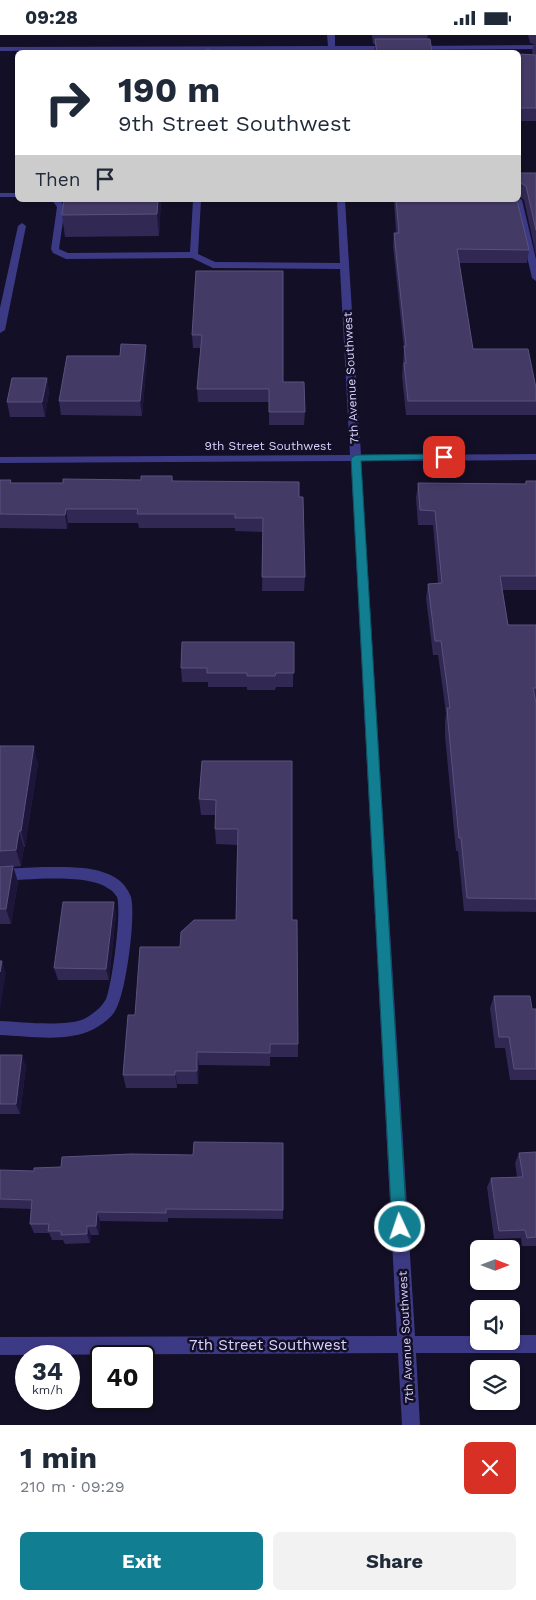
<!DOCTYPE html>
<meta charset="utf-8">
<style>
:root{--surface:#fff;--page:#f2f2f3;--text:#1f2937;--muted:#747a83;--accent:#117e91}
body{margin:0;font-family:"Work Sans",sans-serif;background:var(--page);color:var(--text);height:100vh;display:flex;flex-direction:column;font-size:19px;white-space:nowrap}
*{box-sizing:border-box;margin:0}
p{font-size:16px;color:var(--muted)}
.icon{flex:none;width:28px;height:28px;fill:none;stroke:currentColor;stroke-width:2;stroke-linecap:round;stroke-linejoin:round}
.map{position:relative;height:1390px;overflow:hidden}
.details{display:flex;flex-direction:column;background:var(--surface);flex:1}
.details>*{flex:none}
.banner{position:absolute;left:15px;top:15px;width:506px;height:152px;border-radius:8px;box-shadow:0 1px 4px #0004;background:#fff;color:var(--text);overflow:hidden}
.needle{width:32px;rotate:90deg}
.controls{position:absolute;left:470px;top:1205px;display:grid;gap:10px}
.controls a{display:grid;place-items:center;width:50px;height:50px;border-radius:8px;background:var(--surface);box-shadow:0 1px 4px #0004;font-size:25px}
.speed{position:absolute;left:15px;top:1310px;display:flex;gap:10px;font-size:25px;font-weight:700;text-align:center}
.speed>*{display:grid;place-content:center;width:65px;height:65px;border-radius:50%;background:var(--surface);box-shadow:0 1px 4px #0004;line-height:1}
.speed small{font-size:12px;font-weight:400}
.speed .limit{border:2px solid #111;border-radius:8px;background:#fff;color:#111}
.pin{position:absolute;display:grid;place-items:center;width:42px;height:42px;color:#fff;margin:-21px;border-radius:10px;box-shadow:0 2px 8px #0006}
.me{position:absolute;width:55px;margin:-28px;rotate:357deg;stroke-linejoin:round;filter:drop-shadow(0 0 4px #0008)}
.turn{display:flex;align-items:center;gap:18px;height:105px;padding:0 20px;font-size:22px}
.turn .icon{width:65px;height:65px;stroke-width:2.5}
.turn b{display:block;font-size:35px;line-height:42px}
.then{display:flex;align-items:center;height:48px;padding:0 20px;background:#0003;gap:10px;font-size:19px}
.round{display:grid;place-items:center;flex:none;width:52px;height:52px;border-radius:8px;background:var(--page)}
.summary{display:flex;align-items:center;justify-content:space-between;height:85px;padding:0 20px}
h1{font-size:30px;font-weight:700;line-height:38px}
.action{display:flex;gap:10px;margin-top:auto;padding:10px 20px}
.action a{flex:1;height:58px;border-radius:8px;background:var(--accent);color:#fff;font-size:20px;font-weight:700;line-height:58px;text-align:center}
.action a+a{background:var(--page);color:var(--text)}
.status{display:flex;justify-content:space-between;align-items:center;height:35px;padding:0 25px;background:var(--surface);direction:ltr}
.status svg{height:14px;fill:currentColor}
.map>svg:first-child{display:block}
</style>
<div class="status"><b>09:28</b><svg viewBox="0 0 49 12"><path d="M0 12V9h3v3zM5 12V6h3v6zM10 12V3h3v9zM15 12V0h3v12zM26 1h20v11H26zM47 4h2v5h-2z"/></svg></div>
<div class="map">
<svg width="536" height="1390" viewBox="0 0 536 1390">
<rect width="100%" height="100%" fill="#130f26"/>
<g fill="none" stroke-linecap="round" stroke-linejoin="round">
<g fill="#3d3a85" fill-rule="evenodd">
<polygon points="327,0 335,0 335,11 391,11 395,13 391,15 335,15 336,18 328,18 328,15 0,16 0,12 328,11"/>
<polygon points="536,10 536,14 416,15 412,13 416,11"/>
<rect x="0" y="158" width="18" height="4"/>
<polygon points="519,163 522,165 536,224 536,246 532,243 514,165 519,165"/>
<polygon points="52,165 60,165 65,172 59,214 68,218 190,217 193,165 201,165 198,219 215,227 340,228 337,165 345,165 361,420 536,419 536,425 361,426 415,1301 479,1301 479,1306 511,1306 511,1300 536,1300 536,1318 416,1318 420,1390 402,1390 398,1318 0,1320 0,1302 397,1301 351,426 0,428 0,422 350,420 340,234 213,233 192,223 66,224 53,218 51,214 57,172"/>
<polygon points="22,188 26,191 5,295 0,298 0,273 18,191"/>
<path d="M43,832C67,832 101,830 120,846C125,850 129,857 131,862C136,881 126,957 116,974C112,983 102,989 94,994C67,1008 29,1001 0,1000V986C21,987 65,992 84,984C92,980 102,972 106,964C112,950 122,875 117,862C115,859 112,855 109,854C88,838 26,845 0,846V834Z"/>
</g>
</g>
<g fill="#312854">
<polygon points="372,0 428,0 427,4 432,17 443,18 374,18 375,9 373,9"/>
<polygon points="528,0 536,0 536,86 519,86 519,19 533,20 532,16 534,9 530,8"/>
<polygon points="519,138 536,138 536,220 524,165 519,161"/>
<polygon points="161,165 159,201 65,202 62,180"/>
<polygon points="394,165 517,165 529,215 527,228 459,228 473,314 536,353 536,380 406,380 402,341 404,314 393,211 394,198 396,198"/>
<polygon points="196,236 283,347 305,377 304,390 269,390 269,367 198,367 197,354 201,313 193,313 192,300"/>
<polygon points="147,324 142,381 61,380 59,366"/>
<polygon points="47,343 49,357 45,382 10,382 7,367"/>
<polygon points="172,441 173,446 299,462 305,542 304,556 262,556 263,497 235,496 235,493 139,493 138,488 68,488 67,494 0,493 0,445 12,448 63,448 141,445"/>
<polygon points="526,446 536,446 536,555 502,555 508,590 536,590 536,877 464,876 458,816 456,816 445,701 445,687 446,678 438,620 433,620 426,563 428,549 438,548 433,490 418,490 416,463 418,448 525,449"/>
<polygon points="294,607 293,652 276,652 275,655 247,655 247,652 208,652 208,647 182,647 181,633"/>
<polygon points="0,711 38,728 25,812 24,812 21,831 13,832 18,847 11,889 0,889"/>
<polygon points="202,726 292,885 298,1009 298,1022 270,1022 270,1031 199,1030 198,1049 177,1049 177,1053 126,1053 123,1040 135,980 180,912 236,885 237,810 216,809 215,794 215,780 201,780 199,764"/>
<polygon points="116,879 109,945 58,945 54,933"/>
<polygon points="494,961 532,974 536,974 536,1045 510,1045 505,1013 495,1013 490,973"/>
<polygon points="0,1020 26,1031 20,1079 0,1079"/>
<polygon points="283,1108 283,1184 168,1183 168,1187 100,1186 99,1200 91,1200 90,1208 65,1209 63,1205 52,1205 49,1198 34,1198 30,1189 31,1174 0,1173 0,1135 34,1136 61,1132 193,1120"/>
<polygon points="536,1117 536,1211 522,1211 521,1203 494,1204 487,1152 491,1143 517,1142 515,1128 519,1118"/>
</g>
<g fill="#1d163a">
<polygon points="521,148 519,161 519,149"/>
<polygon points="158,165 161,165 159,201 157,179"/>
<polygon points="146,310 147,324 142,381 140,366"/>
<polygon points="47,343 49,357 45,382 42,367"/>
<polygon points="66,474 68,488 67,494 65,480"/>
<polygon points="34,711 38,728 25,812 21,796"/>
<polygon points="19,796 24,812 21,831 16,815"/>
<polygon points="13,831 18,847 11,889 6,874"/>
<polygon points="114,867 116,879 109,945 106,934"/>
<polygon points="2,926 6,938 0,975 0,937"/>
<polygon points="197,1017 199,1030 198,1049 197,1036"/>
<polygon points="22,1020 26,1031 20,1079 16,1069"/>
<polygon points="175,1036 177,1049 177,1053 175,1040"/>
<polygon points="97,1177 100,1186 99,1200 96,1191"/>
<polygon points="87,1191 91,1200 90,1208 87,1199"/>
</g>
<g fill="#433a66" stroke="#5a527e">
<polygon points="375,4 430,4 432,17 443,18 377,18"/>
<polygon points="208,14 216,18 200,18"/>
<polygon points="519,19 536,20 536,73 519,73"/>
<polygon points="519,138 536,138 536,195 526,151 521,148 519,149"/>
<polygon points="64,165 158,165 157,179 62,180"/>
<polygon points="396,165 517,165 529,215 457,214 473,314 528,314 536,353 536,366 408,366 404,328 406,328 404,311 406,311 394,198 399,198"/>
<polygon points="196,236 283,236 283,347 304,347 305,377 269,377 269,354 197,354 202,300 192,300"/>
<polygon points="121,309 146,310 140,366 59,366 67,321 120,321"/>
<polygon points="12,343 47,343 42,367 7,367"/>
<polygon points="141,441 172,441 172,446 299,447 299,462 303,462 305,542 262,542 263,483 235,483 235,479 137,479 138,474 66,474 65,480 0,479 0,445 11,445 10,448 63,448 63,444 141,445"/>
<polygon points="526,446 536,446 536,541 500,541 508,590 536,590 536,653 533,653 536,668 536,864 467,863 461,803 459,803 448,687 447,673 450,673 441,606 435,606 428,549 442,548 435,476 420,475 418,448 526,449"/>
<polygon points="182,607 294,607 294,638 276,638 275,641 247,641 247,638 207,638 207,633 181,633"/>
<polygon points="0,711 34,711 21,796 19,796 16,815 0,816"/>
<polygon points="202,726 292,726 292,885 297,885 298,1009 270,1009 270,1018 197,1017 197,1036 175,1036 175,1040 123,1040 128,980 135,980 140,912 180,912 181,897 194,885 236,885 238,794 215,794 216,765 199,764"/>
<polygon points="13,831 6,874 0,874 0,832"/>
<polygon points="63,867 114,867 106,934 54,933"/>
<polygon points="0,926 2,926 0,937"/>
<polygon points="494,961 530,961 532,974 536,974 536,1034 514,1034 509,1002 499,1002"/>
<polygon points="0,1020 22,1020 16,1069 0,1069"/>
<polygon points="194,1107 283,1108 283,1175 166,1174 166,1178 97,1177 96,1191 87,1191 87,1199 61,1200 61,1196 48,1196 49,1189 30,1189 32,1165 0,1164 0,1135 34,1136 34,1133 61,1132 62,1122 131,1119 193,1120"/>
<polygon points="536,1117 536,1202 527,1203 525,1195 499,1196 491,1143 523,1142 519,1118"/>
</g>
<polygon fill="#117e91" stroke="#0b525e" points="444,419 448,420 448,424 361,426 407,1192 405,1197 400,1199 394,1197 392,1192 351,423 356,420"/>
<g text-anchor="middle" stroke-width="5" stroke-linejoin="round" paint-order="stroke">
<g font-size="12" fill="#d9d4ff" stroke="#130f26">
<text transform="translate(351 343) rotate(-93)" y="4">7th Avenue Southwest</text>
<text x="268" y="415">9th Street Southwest</text>
<text transform="translate(406 1302) rotate(-93)" y="4">7th Avenue Southwest</text>
</g>
<g font-size="15" fill="#d9d4ff" stroke="#130f26">
<text x="268" y="1315">7th Street Southwest</text>
</g>
</g>
</svg>
<div class="controls">
<a><svg class="needle" viewBox="-14 -14 28 28"><path d="M0-13l5 13h-10z" fill="#e53935"/><path d="M0 13l5-13h-10z" fill="#747a83"/></svg></a>
<a><svg class="icon" aria-label="sound" viewBox="0 0 24 24"><path d="M4 9h4l5-4v14l-5-4H4zM17 9q2 3 0 6"/></svg></a>
<a><svg class="icon" aria-label="layers" viewBox="0 0 24 24"><path d="M12 4l9 5-9 5-9-5zM3 14l9 5 9-5"/></svg></a>
</div>
<div class="speed"><div>34<small>km/h</small></div><div class="limit">40</div></div>
<div class="pin" style="left:444px;top:422px;background:#d93025"><svg class="icon" aria-label="arrive" viewBox="0 0 24 24"><path d="M6 21V4h12l-3 4 3 4H6"/></svg></div>
<svg class="me" style="left:400px;top:1192px" viewBox="-20 -20 40 40"><circle r="17" fill="#117e91" stroke="#fff" stroke-width="3"/><path d="M0-11L8 9 0 5-8 9z" fill="#fff"/></svg>
<div class="banner">
<div class="turn"><svg class="icon" aria-label="right" viewBox="0 0 24 24"><path d="M7 20v-9h11M14 6l5 5-5 5"/></svg><div><b>190 m</b>9th Street Southwest</div></div>
<div class="then">Then<svg class="icon" aria-label="arrive" viewBox="0 0 24 24"><path d="M6 21V4h12l-3 4 3 4H6"/></svg></div>
</div>
</div>
<section class="details">
<div class="summary"><div><h1>1 min</h1><p>210 m · 09:29</p></div><a class="round" style="background:#d93025;color:#fff"><svg class="icon" aria-label="close" viewBox="0 0 24 24"><path d="M6 6l12 12M18 6L6 18"/></svg></a></div>
<div class="action"><a>Exit</a><a>Share</a></div>
</section>
